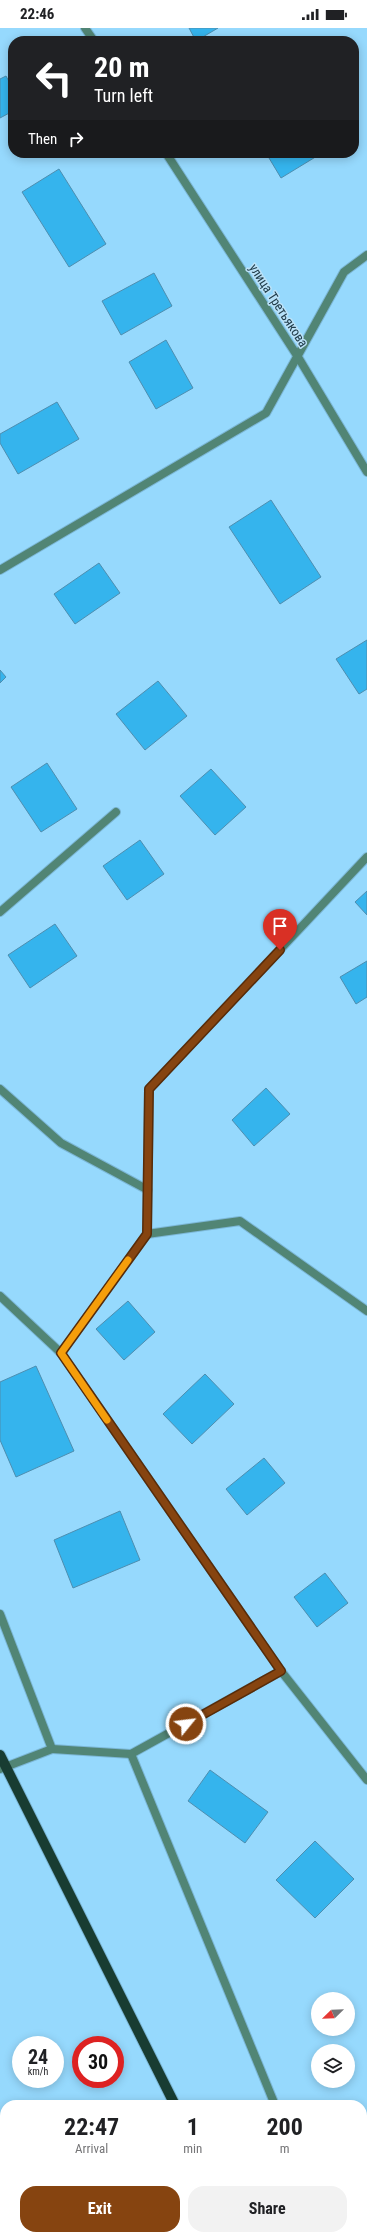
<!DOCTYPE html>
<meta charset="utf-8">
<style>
:root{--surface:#fff;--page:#f2f2f2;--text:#202124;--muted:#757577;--accent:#864410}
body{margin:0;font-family:"Roboto Condensed",sans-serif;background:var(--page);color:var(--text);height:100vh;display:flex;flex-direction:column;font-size:15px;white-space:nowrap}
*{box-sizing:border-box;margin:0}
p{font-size:13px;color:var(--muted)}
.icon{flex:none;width:22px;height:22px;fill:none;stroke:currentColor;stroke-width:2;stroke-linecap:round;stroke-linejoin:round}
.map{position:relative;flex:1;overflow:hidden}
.drawer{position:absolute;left:0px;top:2072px;width:367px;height:140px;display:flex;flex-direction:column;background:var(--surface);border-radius:16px 16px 0 0;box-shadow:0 2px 10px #0003}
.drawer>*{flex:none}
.hud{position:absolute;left:8px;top:8px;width:351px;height:122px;border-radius:16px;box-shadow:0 2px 10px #0003;background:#202124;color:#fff;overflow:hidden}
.needle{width:26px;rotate:247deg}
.buttons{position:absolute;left:311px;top:1964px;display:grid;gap:8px}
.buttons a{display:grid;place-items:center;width:44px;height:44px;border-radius:50%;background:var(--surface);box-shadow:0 2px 10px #0003;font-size:20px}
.speed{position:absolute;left:12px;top:2008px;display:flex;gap:8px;font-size:20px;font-weight:700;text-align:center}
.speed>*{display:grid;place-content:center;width:52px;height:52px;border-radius:50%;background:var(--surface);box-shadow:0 2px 10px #0003;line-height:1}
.speed small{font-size:10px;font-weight:400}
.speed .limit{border:6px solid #d22;background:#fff;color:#111}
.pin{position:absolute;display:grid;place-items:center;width:34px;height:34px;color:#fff;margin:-41px -17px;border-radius:50% 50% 50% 0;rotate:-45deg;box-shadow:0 0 4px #0007}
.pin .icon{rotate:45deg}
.me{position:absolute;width:44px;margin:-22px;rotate:61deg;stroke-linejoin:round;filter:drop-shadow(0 0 3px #0008)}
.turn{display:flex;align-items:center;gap:14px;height:84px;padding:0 20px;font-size:18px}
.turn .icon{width:52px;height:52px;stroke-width:2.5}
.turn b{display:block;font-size:28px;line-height:34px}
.then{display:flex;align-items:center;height:38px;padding:0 20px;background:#0003;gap:8px;font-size:15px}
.eta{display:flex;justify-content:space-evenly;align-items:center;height:68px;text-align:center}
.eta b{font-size:24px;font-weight:700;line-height:28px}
.cta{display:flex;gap:8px;margin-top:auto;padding:8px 20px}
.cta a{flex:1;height:46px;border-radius:16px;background:var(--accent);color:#fff;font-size:16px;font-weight:700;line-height:46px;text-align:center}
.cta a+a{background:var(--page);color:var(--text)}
.status{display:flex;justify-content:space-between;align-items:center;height:28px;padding:0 20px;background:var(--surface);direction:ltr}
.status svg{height:11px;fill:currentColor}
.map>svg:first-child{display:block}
</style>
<div class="status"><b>22:46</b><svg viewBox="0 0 49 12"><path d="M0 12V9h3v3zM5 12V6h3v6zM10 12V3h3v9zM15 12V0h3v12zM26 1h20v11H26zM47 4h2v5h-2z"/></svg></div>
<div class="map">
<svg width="367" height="2212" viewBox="0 0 367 2212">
<rect width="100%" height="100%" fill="#96d9fd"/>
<g fill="#35b4ed" stroke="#4d8eb0">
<polygon points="189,0 218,0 196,13"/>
<polygon points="6,48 13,61 13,83 0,90 0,51"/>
<polygon points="266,125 322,125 281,150"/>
<polygon points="59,141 106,216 69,239 22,164"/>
<polygon points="154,245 172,278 121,307 102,273"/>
<polygon points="166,312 193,360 156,381 129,334"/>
<polygon points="57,374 79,411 18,446 0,415 0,406"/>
<polygon points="271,472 321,549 280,576 229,499"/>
<polygon points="99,535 120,565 75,596 54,566"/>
<polygon points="367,612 367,661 359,666 336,631"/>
<polygon points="0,642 6,649 0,655"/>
<polygon points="158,653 187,688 145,722 116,686"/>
<polygon points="47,735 77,781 41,804 11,759"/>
<polygon points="211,741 246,779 215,807 180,768"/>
<polygon points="140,812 164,846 127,872 103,838"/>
<polygon points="367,863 367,887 355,874"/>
<polygon points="55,896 77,928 30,960 8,927"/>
<polygon points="367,933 367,969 356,976 340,949"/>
<polygon points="266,1060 290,1086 254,1118 232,1092"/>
<polygon points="128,1273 155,1304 124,1332 96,1301"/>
<polygon points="36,1338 74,1423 16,1449 0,1412 0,1354"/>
<polygon points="205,1346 234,1376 192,1416 163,1386"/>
<polygon points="264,1430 285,1455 247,1487 226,1461"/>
<polygon points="120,1483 140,1532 73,1560 54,1512"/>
<polygon points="325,1545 348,1575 317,1599 294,1569"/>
<polygon points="210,1742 268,1784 245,1815 188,1773"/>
<polygon points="315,1813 354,1851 315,1890 276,1852"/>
</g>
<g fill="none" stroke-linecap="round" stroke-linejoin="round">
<g stroke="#7cb7d6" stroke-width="10">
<g id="minor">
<polyline points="85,0 94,13"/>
<polyline points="166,125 298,329 367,444"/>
<polyline points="0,542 266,385 344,244 367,227"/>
<polyline points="0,884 116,784"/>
<polyline points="0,1061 61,1115 148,1162"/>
<polyline points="147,1206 149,1061 367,829"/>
<polyline points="0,1268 61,1325 147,1206 240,1193 367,1283"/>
<polyline points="0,1586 52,1721 0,1741"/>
<polyline points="281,1643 367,1752"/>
<polyline points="52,1721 131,1726 281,1643 61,1325"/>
<polyline points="131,1726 275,2077"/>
<polyline points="328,2207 330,2212"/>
</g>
</g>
<g stroke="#7cb7d6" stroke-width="12">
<g id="primary">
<polyline points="0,1727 175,2077"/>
<polyline points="233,2207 235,2212"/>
</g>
</g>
<use href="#minor" stroke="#518575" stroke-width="8"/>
<use href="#primary" stroke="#183c32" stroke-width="10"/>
</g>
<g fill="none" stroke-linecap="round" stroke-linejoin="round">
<g stroke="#572c0a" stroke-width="10">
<polyline id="route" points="186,1696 281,1643 61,1325 147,1206 149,1061 280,922"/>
</g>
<use href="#route" stroke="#864410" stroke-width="7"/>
<polyline stroke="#f59e0b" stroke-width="7" points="107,1392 61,1325 128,1232"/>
</g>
<g text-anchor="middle" stroke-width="3" stroke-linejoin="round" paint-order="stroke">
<g font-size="13" fill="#213d4b" stroke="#bbe2f8">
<text transform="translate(279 277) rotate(57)" y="5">улица Третьякова</text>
</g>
</g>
</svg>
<div class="buttons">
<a><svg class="needle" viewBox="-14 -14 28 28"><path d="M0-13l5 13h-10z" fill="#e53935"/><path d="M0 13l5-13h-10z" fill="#757577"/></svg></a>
<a><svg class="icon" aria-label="layers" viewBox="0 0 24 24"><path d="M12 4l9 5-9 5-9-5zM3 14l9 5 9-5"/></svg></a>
</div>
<div class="speed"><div>24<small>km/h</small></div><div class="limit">30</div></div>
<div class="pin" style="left:280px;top:922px;background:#d93025"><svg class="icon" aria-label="arrive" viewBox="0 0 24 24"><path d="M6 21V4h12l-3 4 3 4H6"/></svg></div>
<svg class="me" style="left:186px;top:1696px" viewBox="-20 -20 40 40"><circle r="17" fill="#864410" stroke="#fff" stroke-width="3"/><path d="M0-11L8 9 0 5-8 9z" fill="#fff"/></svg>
<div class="hud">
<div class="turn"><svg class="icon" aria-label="left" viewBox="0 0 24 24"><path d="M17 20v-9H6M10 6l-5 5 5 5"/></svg><div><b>20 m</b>Turn left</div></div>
<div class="then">Then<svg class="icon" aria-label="right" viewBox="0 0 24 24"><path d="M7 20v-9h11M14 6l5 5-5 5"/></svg></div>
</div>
<section class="drawer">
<div class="eta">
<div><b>22:47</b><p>Arrival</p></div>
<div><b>1</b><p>min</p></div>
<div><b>200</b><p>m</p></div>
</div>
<div class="cta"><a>Exit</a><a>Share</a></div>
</section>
</div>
